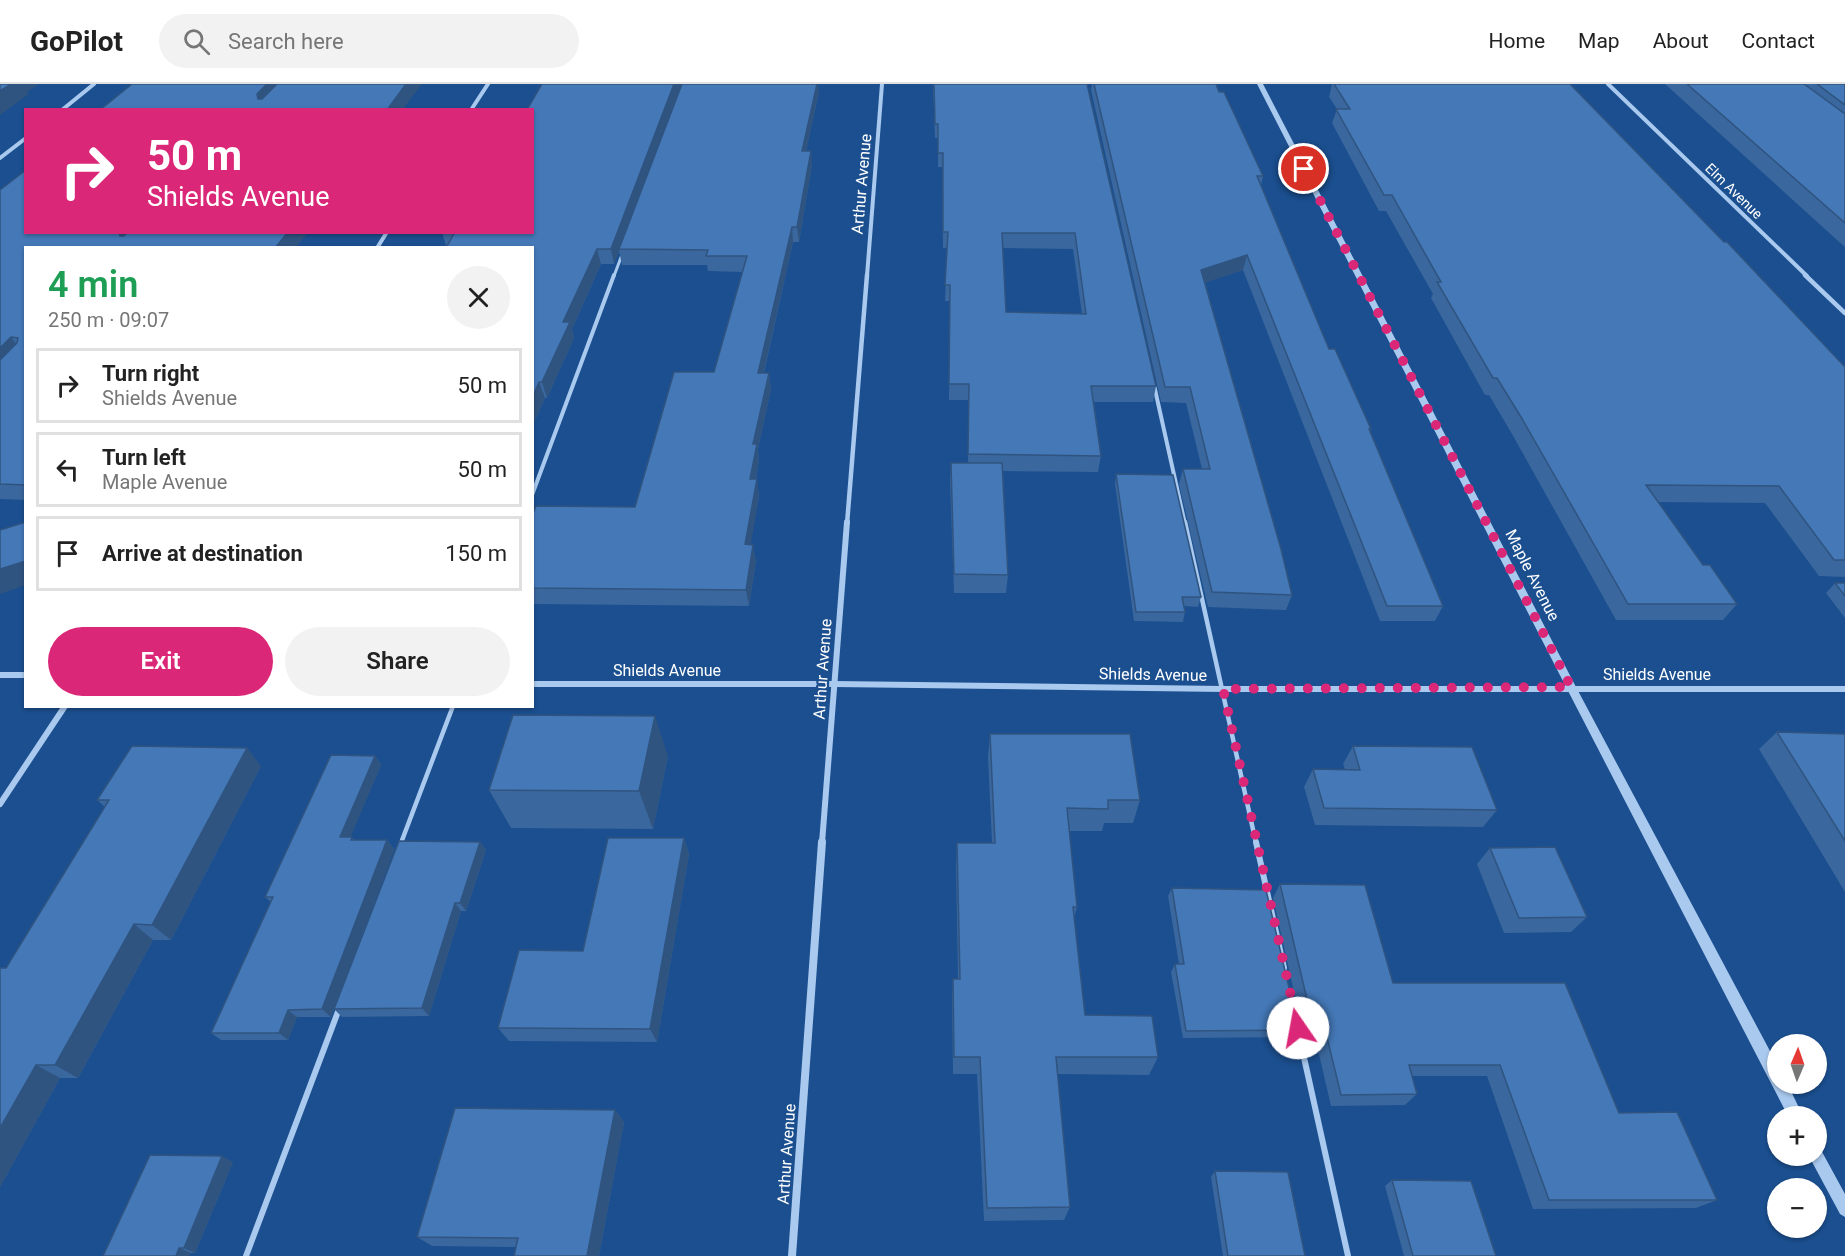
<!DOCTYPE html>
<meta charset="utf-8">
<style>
:root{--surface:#fff;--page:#f2f2f2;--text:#222;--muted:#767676;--line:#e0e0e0;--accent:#db2777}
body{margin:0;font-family:Roboto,sans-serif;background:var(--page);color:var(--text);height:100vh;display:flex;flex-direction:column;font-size:22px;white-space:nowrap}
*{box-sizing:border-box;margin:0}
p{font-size:20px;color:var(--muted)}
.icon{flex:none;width:33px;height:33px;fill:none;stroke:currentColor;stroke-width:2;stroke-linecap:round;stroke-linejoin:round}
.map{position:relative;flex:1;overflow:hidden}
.drawer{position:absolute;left:24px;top:162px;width:510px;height:462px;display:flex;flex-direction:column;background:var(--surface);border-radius:0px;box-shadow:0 2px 4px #0004}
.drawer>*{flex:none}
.top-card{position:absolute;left:24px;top:24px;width:510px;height:126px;border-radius:0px;box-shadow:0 2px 4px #0004;background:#db2777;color:#fff;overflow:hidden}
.needle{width:39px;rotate:2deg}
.tools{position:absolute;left:1767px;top:950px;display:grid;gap:12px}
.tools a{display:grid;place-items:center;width:60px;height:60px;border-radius:50%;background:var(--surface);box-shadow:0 2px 4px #0004;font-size:30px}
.pin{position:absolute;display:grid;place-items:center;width:51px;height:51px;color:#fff;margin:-26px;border:3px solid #fff;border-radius:50%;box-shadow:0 2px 6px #0007}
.me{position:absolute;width:66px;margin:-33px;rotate:348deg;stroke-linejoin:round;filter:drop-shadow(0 0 4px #0008)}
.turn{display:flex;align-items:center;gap:21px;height:126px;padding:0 24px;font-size:27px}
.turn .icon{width:78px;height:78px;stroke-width:2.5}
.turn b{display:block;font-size:42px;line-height:51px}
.round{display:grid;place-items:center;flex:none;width:63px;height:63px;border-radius:32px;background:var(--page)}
.summary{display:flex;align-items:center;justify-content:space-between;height:102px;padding:0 24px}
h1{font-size:36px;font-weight:600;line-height:45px;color:#1e9e55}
.primary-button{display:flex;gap:12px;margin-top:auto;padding:12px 24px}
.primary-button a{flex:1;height:69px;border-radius:36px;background:var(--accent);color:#fff;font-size:24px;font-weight:600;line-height:69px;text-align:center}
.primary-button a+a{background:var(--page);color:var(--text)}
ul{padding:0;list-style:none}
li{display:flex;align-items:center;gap:18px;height:75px;margin:0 12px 9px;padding:0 12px;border:3px solid var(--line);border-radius:0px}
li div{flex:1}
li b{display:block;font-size:22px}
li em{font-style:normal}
header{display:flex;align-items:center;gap:36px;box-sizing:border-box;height:84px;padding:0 30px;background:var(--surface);border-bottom:2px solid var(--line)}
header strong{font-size:28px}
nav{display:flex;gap:33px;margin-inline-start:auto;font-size:21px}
.search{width:420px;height:54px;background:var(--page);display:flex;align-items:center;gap:15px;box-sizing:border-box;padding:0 21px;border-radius:33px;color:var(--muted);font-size:22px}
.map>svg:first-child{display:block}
</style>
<header>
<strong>GoPilot</strong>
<div class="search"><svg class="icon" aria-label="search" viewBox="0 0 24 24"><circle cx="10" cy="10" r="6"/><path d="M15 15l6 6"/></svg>Search here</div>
<nav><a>Home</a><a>Map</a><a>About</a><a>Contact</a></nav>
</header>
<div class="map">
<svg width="1845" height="1172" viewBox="0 0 1845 1172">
<rect width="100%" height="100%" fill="#1b4f8f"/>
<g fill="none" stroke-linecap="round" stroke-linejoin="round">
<polyline stroke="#a9c9ee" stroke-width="3" points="614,192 623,168"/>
<g stroke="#a9c9ee" stroke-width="4">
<polyline points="1154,301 1185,440"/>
<polyline points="532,411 614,191"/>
</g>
<g stroke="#a9c9ee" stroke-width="4.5">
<polyline points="1185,438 1256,759"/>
<polyline points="401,759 453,622"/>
</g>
<g stroke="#a9c9ee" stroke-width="6">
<polyline points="1256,758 1284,884"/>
<polyline points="1297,942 1348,1172"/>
<polyline points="246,1172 339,925"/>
</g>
<g stroke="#a9c9ee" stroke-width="4">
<polyline points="1608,0 1807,192"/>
<polyline points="62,26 94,0"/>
<polyline points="471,26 488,0"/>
<polyline points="0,74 26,54"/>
<polyline points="377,164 387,148"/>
<polyline points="867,192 882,0"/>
</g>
<g stroke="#a9c9ee" stroke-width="4.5">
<polyline points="1805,191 1845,229"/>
<polyline points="847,440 867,191"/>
</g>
<g stroke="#a9c9ee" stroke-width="6">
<polyline points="0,591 26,591"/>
<polyline points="532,600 834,600 1223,605 1845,605"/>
<polyline points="0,720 65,622"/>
<polyline points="822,759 847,438"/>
</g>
<polyline stroke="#a9c9ee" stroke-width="8" points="792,1172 822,758"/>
<g fill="#a9c9ee" fill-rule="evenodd">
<polygon points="1257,0 1263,0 1576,603 1778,982 1778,999 1787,999 1803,1032 1788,1032 1566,603"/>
<polygon points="1816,1064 1821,1066 1845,1110 1845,1133 1840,1130 1811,1076 1809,1071 1816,1071"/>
</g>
</g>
<g fill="#3a679d" fill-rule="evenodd">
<path d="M933,0H1087L1156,302L1153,318H1094L1101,372L1098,388L1003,387L1008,491L1006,509H954L950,397L951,379H968L969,316H949L950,217H945L947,164H943L942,83H938V54H935ZM1002,164L1073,165L1082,230L1006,228Z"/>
<polygon points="1092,0 1216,0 1263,92 1261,101 1329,265 1371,345 1370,348 1443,522 1435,537 1380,537 1243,186 1205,198 1292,511 1286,526 1208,523 1179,400 1183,385 1202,385 1186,319 1161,318 1091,6"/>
<polygon points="1332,0 1570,0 1845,283 1845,493 1819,492 1765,419 1658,418 1703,481 1737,520 1723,536 1616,536 1512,350 1489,311 1485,311 1431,214 1433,210 1386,127 1379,127 1332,39 1337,25 1329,13"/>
<polygon points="1665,0 1845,0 1845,163 1837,156"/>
<polygon points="819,8 806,67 812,81 799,158 793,158 764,289 769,289 771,305 758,365 759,376 756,395 759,412 750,460 756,477 749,522 532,520 532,432 635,423 714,288 742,188 708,187 707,181 622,181 619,167 614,180 601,180 572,245 574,254 547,314 545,314 532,343 532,164 446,162 442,148 532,148"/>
<polygon points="0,106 26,148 308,148 295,164 26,164 26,416 0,415"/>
<polygon points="1116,390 1201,513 1198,523 1184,522 1185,528 1183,538 1134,537 1115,400"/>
<polygon points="1835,499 1845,499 1845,534 1826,509"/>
<polygon points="1777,648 1845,650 1845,808 1759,665"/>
<polygon points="990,650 1140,716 1133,739 1104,739 1102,747 1069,747 1077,823 1074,834 1085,931 1158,973 1149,991 1057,990 1070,1123 1064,1136 984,1137 977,990 953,990 952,914 953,895 958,895 956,781 957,759 992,759 988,673"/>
<polygon points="1353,662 1497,726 1483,743 1315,741 1304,703 1313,685 1345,686 1343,680"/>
<polygon points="375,672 381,681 350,753 355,756 387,756 394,765 331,933 297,933 288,956 221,956 211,949 271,818 265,813"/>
<polygon points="668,672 653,745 511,744 489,706"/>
<polygon points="261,682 171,856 153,856 78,994 60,994 0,1103 0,884 6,884 105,723 97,716"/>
<polygon points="684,754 689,770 657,958 509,957 498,944 583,867"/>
<polygon points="480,758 486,766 466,827 461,827 429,932 342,933 334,925"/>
<polygon points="1490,764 1587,833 1571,848 1504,849 1477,780"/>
<polygon points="1280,800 1393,899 1619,1029 1717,1116 1696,1124 1533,1125 1487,992 1412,992 1417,1010 1405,1021 1331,1022 1315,953 1304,953 1273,814"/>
<polygon points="1172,804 1299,946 1294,953 1183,954 1171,888 1175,880 1179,880 1168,812"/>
<polygon points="615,1026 624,1038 599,1172 514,1172 516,1163 432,1162 417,1153"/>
<polygon points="233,1078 195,1169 103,1172"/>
<polygon points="1215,1087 1305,1172 1223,1172 1211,1093"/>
<polygon points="1392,1096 1496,1172 1404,1172 1385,1102"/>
</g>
<g fill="#305480">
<polygon points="11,0 39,0 27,8 29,10 0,31 0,7"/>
<polygon points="267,0 286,0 263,23 258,15 257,10"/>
<polygon points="406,0 422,0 402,26 387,26"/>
<polygon points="674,0 682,0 619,165 619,167 614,180 611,165"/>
<polygon points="815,0 818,0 819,8 803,81 802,67"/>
<polygon points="811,67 812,81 799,158 797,143"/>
<polygon points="792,143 793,158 760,305 758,289"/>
<polygon points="119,148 141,148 128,163 120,152"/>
<polygon points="288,148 308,148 295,164 275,164"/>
<polygon points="597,165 601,180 572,245 574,254 547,314 542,298 563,238"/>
<polygon points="1247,171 1243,186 1198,201 1201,186"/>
<polygon points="11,253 23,269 0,292 0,264"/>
<polygon points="769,289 771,305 758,365 759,376 753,411 750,395 753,360"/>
<polygon points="539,298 545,314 532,343 532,314"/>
<polygon points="757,395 759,412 748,477 745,460"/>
<polygon points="753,461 756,477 749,522 746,506"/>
<polygon points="26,477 26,501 0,510 0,485"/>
<polygon points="655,632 668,672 653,745 639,707"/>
<polygon points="247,664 261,682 171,856 152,841"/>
<polygon points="375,672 381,681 347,761 340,753"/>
<polygon points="684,754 689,770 657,958 650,945"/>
<polygon points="387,756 394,765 331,933 322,925"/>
<polygon points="480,758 486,766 466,827 460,819"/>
<polygon points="455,819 461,827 429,932 422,924"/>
<polygon points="134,840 153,856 78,994 55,981"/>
<polygon points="288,926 297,933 288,956 279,949"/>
<polygon points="36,981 60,994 0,1103 0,1044"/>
<polygon points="615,1026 624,1038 599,1172 587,1172"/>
<polygon points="222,1072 233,1078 195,1169 184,1164"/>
<polygon points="179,1164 191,1169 189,1172 176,1172"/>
</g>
<g fill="#4478b7" stroke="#305480" stroke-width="1.5" fill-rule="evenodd">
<polygon points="0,0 11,0 0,7"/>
<polygon points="132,0 267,0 257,10 258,15 262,15 277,0 406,0 387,26 100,26"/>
<polygon points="542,0 674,0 611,165 597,165 563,238 570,238 542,298 539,298 532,314 532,164 446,164 455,148 532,148 532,26 527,26"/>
<polygon points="682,0 817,0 802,67 811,67 797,143 792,143 758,289 769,289 753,360 757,360 750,395 757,395 745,460 753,461 746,506 532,504 532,432 536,422 635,423 674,288 714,288 747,172 706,172 708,166 619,165"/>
<path d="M934,0H1087L1156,302H1091L1101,372L968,370L969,300H949L950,201H945L948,148H943V69H938V40H935ZM1002,149H1075L1086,230L1006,228Z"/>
<polygon points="1094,0 1216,0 1219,8 1224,8 1263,92 1257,92 1329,265 1335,265 1371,345 1369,345 1443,522 1387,522 1247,171 1201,186 1281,465 1292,511 1212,508 1183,385 1210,385 1190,303 1165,303"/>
<polygon points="1334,0 1570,0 1724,158 1727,158 1845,283 1845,476 1834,476 1779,402 1646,401 1703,481 1710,481 1737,520 1628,520 1521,333 1497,294 1493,294 1437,198 1441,198 1392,111 1384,111 1336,25 1350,25"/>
<polygon points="1687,0 1804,0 1845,30 1845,139"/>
<polygon points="1817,0 1845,0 1845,21"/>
<polygon points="26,86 26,148 119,148 120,152 124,152 127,148 288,148 275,164 26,164 26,401 0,400 0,276 17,259 18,254 11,253 0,264 0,106"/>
<polygon points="951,379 1002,379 1008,491 954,490"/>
<polygon points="1116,390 1173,391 1201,513 1182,513 1185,528 1136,528"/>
<polygon points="26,438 26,477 0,485 0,446"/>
<polygon points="1835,499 1845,499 1845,512"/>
<polygon points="513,631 655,632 639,707 489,706"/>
<polygon points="1777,648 1845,650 1845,757"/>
<polygon points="990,650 1130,650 1140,716 1108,716 1108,725 1067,724 1077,823 1073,823 1085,931 1152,932 1158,973 1056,973 1070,1123 987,1124 980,973 954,973 953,895 960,895 957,759 995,759"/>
<polygon points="132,662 247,664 152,841 134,840 55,981 36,981 0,1044 0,884 6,884 109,716 97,716"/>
<polygon points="1353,662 1472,663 1497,726 1324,724 1313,685 1360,686"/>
<polygon points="331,671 375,672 340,753 352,753 351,756 387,756 322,925 288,926 279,949 211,949 273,813 265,813"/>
<polygon points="608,754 684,754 650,945 498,944 519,866 583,867"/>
<polygon points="399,757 480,758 460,819 455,819 422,924 334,925"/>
<polygon points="1555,763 1587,833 1519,834 1490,764"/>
<polygon points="1280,800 1365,801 1393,899 1565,899 1619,1029 1677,1028 1717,1116 1549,1116 1500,981 1409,981 1417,1010 1341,1011 1324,941 1313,941"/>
<polygon points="1172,804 1266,806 1299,946 1186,947 1175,880 1184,880"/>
<polygon points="455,1024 615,1026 587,1172 514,1172 518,1154 417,1153"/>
<polygon points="150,1071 222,1072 184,1164 179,1164 176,1172 103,1172"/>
<polygon points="1215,1087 1288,1088 1305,1172 1228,1172"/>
<polygon points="1392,1096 1471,1097 1496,1172 1413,1172"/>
</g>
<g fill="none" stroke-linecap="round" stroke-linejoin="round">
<polyline stroke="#db2777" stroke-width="10" stroke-dasharray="0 18" points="1298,944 1223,605 1571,603 1304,85"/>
</g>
<g text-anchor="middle" stroke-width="4.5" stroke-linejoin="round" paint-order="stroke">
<g font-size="14" fill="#fff" stroke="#1b4f8f">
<text transform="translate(1734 107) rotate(44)" y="5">Elm Avenue</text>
</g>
<g font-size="16" fill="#fff" stroke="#1b4f8f">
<text transform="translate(861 100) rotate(-85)" y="6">Arthur Avenue</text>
<text transform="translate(1533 491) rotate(63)" y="6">Maple Avenue</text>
<text transform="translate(822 585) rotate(-86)" y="6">Arthur Avenue</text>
<text x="667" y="592">Shields Avenue</text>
<text transform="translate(1153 590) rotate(1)" y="6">Shields Avenue</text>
<text x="1657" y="596">Shields Avenue</text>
<text transform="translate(786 1070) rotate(-86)" y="6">Arthur Avenue</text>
</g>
</g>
</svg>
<div class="tools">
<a><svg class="needle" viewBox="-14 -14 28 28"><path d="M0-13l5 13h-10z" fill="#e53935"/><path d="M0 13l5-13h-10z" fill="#767676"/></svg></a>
<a>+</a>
<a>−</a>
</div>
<div class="pin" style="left:1304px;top:85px;background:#d93025"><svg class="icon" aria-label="arrive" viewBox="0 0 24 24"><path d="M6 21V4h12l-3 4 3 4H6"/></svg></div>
<svg class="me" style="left:1298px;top:944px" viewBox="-20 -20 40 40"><circle r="19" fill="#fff"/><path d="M0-13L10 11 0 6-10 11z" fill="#db2777"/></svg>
<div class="top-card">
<div class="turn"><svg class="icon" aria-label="right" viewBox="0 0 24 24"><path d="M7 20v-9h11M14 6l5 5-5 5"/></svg><div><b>50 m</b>Shields Avenue</div></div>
</div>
<section class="drawer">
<div class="summary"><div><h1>4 min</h1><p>250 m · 09:07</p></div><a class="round"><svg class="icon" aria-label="close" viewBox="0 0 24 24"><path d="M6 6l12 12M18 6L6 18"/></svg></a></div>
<ul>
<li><svg class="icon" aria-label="right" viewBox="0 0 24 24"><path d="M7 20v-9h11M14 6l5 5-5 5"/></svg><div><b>Turn right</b><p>Shields Avenue</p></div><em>50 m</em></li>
<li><svg class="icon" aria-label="left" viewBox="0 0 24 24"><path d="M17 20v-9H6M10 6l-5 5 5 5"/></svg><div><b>Turn left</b><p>Maple Avenue</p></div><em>50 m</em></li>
<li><svg class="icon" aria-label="arrive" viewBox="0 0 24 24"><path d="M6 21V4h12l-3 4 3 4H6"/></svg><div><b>Arrive at destination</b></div><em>150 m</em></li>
</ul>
<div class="primary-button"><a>Exit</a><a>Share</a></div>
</section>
</div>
